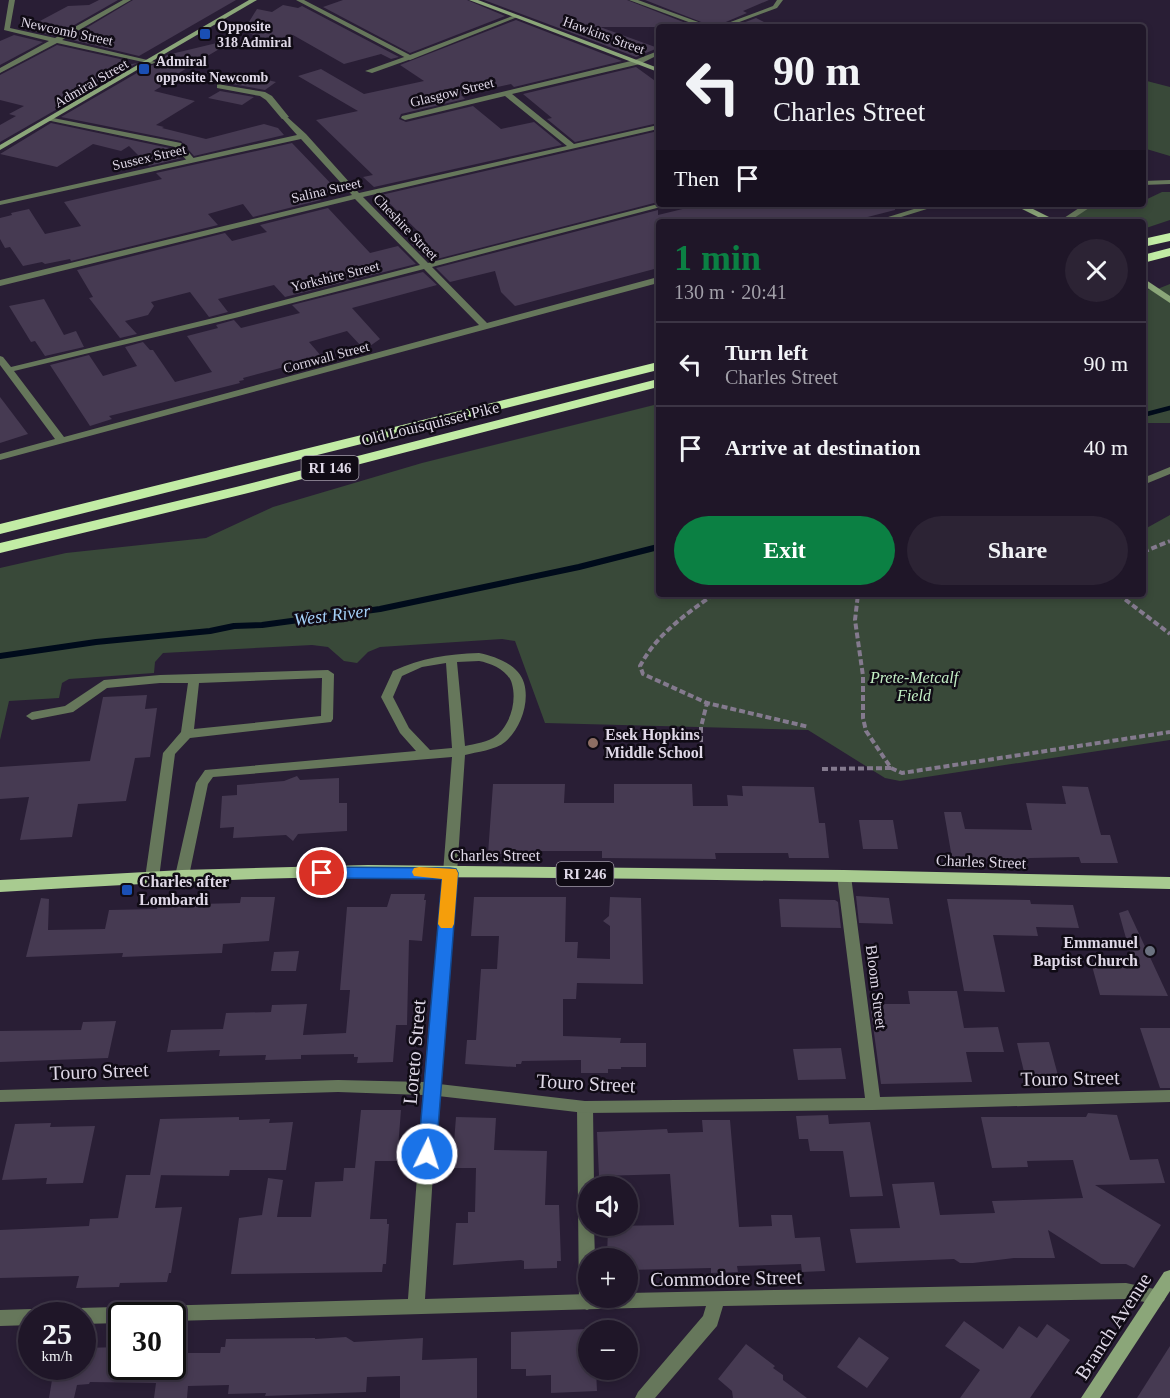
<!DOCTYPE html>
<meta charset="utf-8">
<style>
:root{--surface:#1f1628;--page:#2c2334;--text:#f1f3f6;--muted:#a19fa8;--line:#3c3545;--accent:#0b8043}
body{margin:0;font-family:"Times New Roman",serif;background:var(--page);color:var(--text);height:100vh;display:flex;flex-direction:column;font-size:22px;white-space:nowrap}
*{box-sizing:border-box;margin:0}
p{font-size:20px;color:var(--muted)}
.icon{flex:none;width:33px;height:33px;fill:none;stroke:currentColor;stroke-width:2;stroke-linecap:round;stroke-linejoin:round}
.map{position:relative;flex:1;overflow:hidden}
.sheet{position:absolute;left:656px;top:219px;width:490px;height:378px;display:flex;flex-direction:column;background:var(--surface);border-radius:6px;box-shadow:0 3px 9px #0003,0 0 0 2px var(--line)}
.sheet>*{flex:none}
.top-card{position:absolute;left:656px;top:24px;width:490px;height:183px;border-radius:6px;box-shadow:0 3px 9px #0003,0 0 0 2px var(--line);background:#1f1628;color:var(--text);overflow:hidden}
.fabs{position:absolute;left:578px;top:1176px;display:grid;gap:12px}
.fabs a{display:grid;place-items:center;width:60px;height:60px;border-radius:50%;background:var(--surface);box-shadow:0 3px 9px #0003,0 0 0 2px var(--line);font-size:30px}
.speed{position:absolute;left:18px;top:1302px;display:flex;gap:12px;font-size:30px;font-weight:700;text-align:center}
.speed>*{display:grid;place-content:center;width:78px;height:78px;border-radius:50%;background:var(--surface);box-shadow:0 3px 9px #0003,0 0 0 2px var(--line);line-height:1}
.speed small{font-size:15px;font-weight:400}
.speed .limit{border:3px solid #111;border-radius:9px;background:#fff;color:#111}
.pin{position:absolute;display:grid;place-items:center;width:51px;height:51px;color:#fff;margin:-26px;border:3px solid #fff;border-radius:50%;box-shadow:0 2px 6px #0007}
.me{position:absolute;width:66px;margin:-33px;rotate:4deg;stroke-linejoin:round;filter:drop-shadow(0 0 4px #0008)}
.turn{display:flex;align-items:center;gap:21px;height:126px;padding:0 18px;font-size:27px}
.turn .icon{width:78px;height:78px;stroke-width:2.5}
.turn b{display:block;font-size:42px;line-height:51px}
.then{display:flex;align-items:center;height:57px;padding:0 18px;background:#0003;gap:12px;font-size:22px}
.round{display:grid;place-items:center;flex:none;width:63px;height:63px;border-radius:32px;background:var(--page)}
.head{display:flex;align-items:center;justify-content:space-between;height:102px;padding:0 18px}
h1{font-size:36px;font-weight:600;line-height:45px;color:var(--accent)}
.button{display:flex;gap:12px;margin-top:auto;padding:12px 18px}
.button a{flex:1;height:69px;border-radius:36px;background:var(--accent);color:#fff;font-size:24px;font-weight:600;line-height:69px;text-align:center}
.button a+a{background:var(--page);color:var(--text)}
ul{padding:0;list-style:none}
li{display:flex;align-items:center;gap:18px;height:84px;padding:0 18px;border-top:2px solid var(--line)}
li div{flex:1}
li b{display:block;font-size:22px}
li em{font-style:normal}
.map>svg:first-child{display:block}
</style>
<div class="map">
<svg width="1170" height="1398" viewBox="0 0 1170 1398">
<rect width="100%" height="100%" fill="#291e35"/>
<g fill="#394939">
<polygon points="1143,80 1170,87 1170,156 1143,148"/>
<polygon points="1162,192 1170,192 1170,220 1143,229 1143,222 1063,222 1088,204 1143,204 1143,201"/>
<polygon points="1170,284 1170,423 1143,423 1143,289 1155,290"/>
<polygon points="658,404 658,594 1143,594 1143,530 1170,515 1170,740 900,781 885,778 808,730 545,723 515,641 502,639 380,647 368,652 357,663 344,661 328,647 312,645 163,653 155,662 154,673 69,679 62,683 59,698 9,701 0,740 0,568 66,553 206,538 273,507 422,463"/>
</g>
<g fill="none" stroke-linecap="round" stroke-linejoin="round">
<polyline stroke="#000b1b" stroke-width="4.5" points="1143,415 1170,408"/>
<polyline stroke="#000b1b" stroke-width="6" points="0,656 96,642 210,631 234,626 262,625 380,609 579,567 658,547"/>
</g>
<g fill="#463a52">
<polygon points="99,0 118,0 55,36 25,29 68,6 89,5"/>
<polygon points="133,0 236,0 139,56 68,39"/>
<polygon points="343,0 467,0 505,16 410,53 323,7"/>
<polygon points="484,0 627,0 696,27 600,27 658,48 636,57"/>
<polygon points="645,0 769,0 743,11 747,13 714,27"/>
<polygon points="283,5 298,8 302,6 399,57 391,59 381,54 344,64 293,35 266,42 244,30 257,9 272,12"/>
<polygon points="756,18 774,27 732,27"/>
<polygon points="516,20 622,61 514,87 511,84 461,95 465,99 401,114 399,119 406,122 473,106 501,129 534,122 562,145 374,187 363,177 373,175 316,120 358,111 298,76 321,69 364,94 424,81 400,65"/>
<polygon points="14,35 43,42 0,65 0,41"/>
<polygon points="225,41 226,45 167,80 170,81 154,91 195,101 156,125 164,127 162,128 206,139 264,124 278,128 284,135 194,156 181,141 61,117 149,66 157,64 158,61 167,55"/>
<polygon points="57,45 129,61 122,66 137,63 0,142 0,125 16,116 9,114 24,106 0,100 0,75"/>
<polygon points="636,67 658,83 658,123 575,142 547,119 552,118 523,94"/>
<polygon points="246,75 276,82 265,90 232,84"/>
<polygon points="220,91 254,97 242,105 208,98"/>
<polygon points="51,123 174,149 182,158 149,166 129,146 121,151 93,144 57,167 0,154"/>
<polygon points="658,131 658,202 429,261 411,243 424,239 422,238 424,237 381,195"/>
<polygon points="292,143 339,192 320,199 321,200 253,217 243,204 208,214 218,225 71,261 70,259 45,264 42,262 23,266 10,247 5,248 0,239 0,218 12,215 11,213 29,209 45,234 81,226 64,202 162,179 156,173"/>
<polygon points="703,204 895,204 895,210 848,222 658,222 658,268 519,305 515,306 501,292 495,271 450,282 436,268 658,210 658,215"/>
<polygon points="328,208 370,253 398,246 416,264 285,297 274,285 218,299 228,312 209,317 190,292 151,302 154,306 148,315 125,321 137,334 120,338 89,298 93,297 77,270 225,233 232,241 267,232 260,225"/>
<polygon points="423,272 437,285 352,308 380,339 370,346 362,347 347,331 309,342 322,357 243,378 244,380 239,381 240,383 109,416 112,419 90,426 50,365 89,355 103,376 137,366 125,347 143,342 150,350 153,350 175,382 212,372 187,336 218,328 216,325 234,320 241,328 300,313 292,305"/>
<polygon points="44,299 64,335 76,331 84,347 45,356 35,341 31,342 9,306"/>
<polygon points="0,397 28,434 0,443"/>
<polygon points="147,695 145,709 157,708 150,757 135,758 126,801 78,804 72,837 20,840 29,797 0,799 0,767 90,761 103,697"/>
<polygon points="297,776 300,780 339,778 339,803 347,803 347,831 298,834 293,841 286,835 233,838 234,827 220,828 222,796 237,795 237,785 284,781"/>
<polygon points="493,784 565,784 564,803 614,803 614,784 692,784 693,806 728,806 727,795 743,796 742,786 814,787 819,823 825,823 829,858 789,858 788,853 715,853 716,859 602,858 602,851 530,851 530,854 488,854"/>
<polygon points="1062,786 1088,787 1101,835 1110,835 1118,863 1081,863 1079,857 1030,858 1018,861 952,858 944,812 961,812 965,829 1032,830 1026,803 1066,804"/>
<polygon points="859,820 893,820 898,849 863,849"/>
<polygon points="391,894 425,894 424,900 426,900 422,941 409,940 407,1025 396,1025 393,1062 357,1063 358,1057 354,1057 354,1054 301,1055 301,1059 265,1060 266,1055 219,1056 220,1050 167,1052 171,1030 223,1029 226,1013 271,1012 272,1005 307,1004 303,1035 346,1033 350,990 340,990 347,907 387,907"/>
<polygon points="856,896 889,898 893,924 859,923"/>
<polygon points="241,897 275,897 269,941 223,944 222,953 122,957 123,953 26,957 41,898 49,899 48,930 105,929 109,910 157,909 158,905 240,903"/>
<polygon points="474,897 566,897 565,942 578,942 577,958 610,959 610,926 603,921 609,916 610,897 641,898 643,984 577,983 576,999 563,999 563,1036 621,1038 620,1043 646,1043 646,1067 621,1067 621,1069 608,1069 608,1073 581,1073 581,1060 522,1061 521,1064 516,1064 516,1067 465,1064 467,1040 476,1040 481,969 497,969 499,936 471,936"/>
<polygon points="779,899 835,900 838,902 841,928 781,927"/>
<polygon points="947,899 1030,900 1031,904 1073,905 1079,928 1036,927 1038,936 993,935 1005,992 964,991"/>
<polygon points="1128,910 1168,996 1100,995 1092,966 1134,967 1119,913"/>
<polygon points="299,951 296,971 271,971 274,952"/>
<polygon points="908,991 957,991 964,1028 998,1027 1004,1052 966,1052 972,1082 881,1084 870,1004 910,1004"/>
<polygon points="116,1021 108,1058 0,1062 0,1031 81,1030 83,1022"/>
<polygon points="1140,1028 1170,1028 1170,1088 1160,1088"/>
<polygon points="1049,1042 1059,1079 1033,1082 1026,1080 1017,1043"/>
<polygon points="841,1048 846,1079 798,1080 793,1049"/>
<polygon points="361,1110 401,1110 397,1161 375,1161 370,1219 387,1219 387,1224 389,1224 386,1264 383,1264 382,1272 231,1274 239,1218 262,1215 268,1178 283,1180 277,1217 311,1217 315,1182 343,1181 344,1168 355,1168"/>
<polygon points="1088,1113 1117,1115 1130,1160 1158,1159 1165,1183 1095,1185 1161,1225 1134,1268 1126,1264 1101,1264 1048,1230 1055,1258 1014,1258 973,1263 960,1263 954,1259 856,1263 850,1229 900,1228 892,1184 934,1182 940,1215 995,1213 992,1201 1083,1198 1073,1160 1027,1161 1028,1167 992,1168 981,1117 1086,1117"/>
<polygon points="828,1115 829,1124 870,1122 883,1196 850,1197 843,1151 810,1151 808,1139 799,1139 796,1116"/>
<polygon points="239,1117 239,1120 270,1119 269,1123 293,1122 286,1170 230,1170 229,1176 150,1175 160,1119"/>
<polygon points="456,1117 496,1118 494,1150 547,1151 545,1205 559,1205 561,1261 557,1261 557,1268 524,1269 524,1261 521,1260 453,1265 456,1223 468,1223 468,1212 475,1212 476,1168 452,1168"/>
<polygon points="702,1120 730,1120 739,1227 772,1226 771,1215 792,1215 795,1238 820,1237 825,1271 802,1272 801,1264 737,1266 738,1272 711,1273 711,1268 627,1270 627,1258 607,1258 608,1226 674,1225 670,1174 599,1176 597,1132 667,1129 668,1133 703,1132"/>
<polygon points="51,1123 50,1127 95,1126 83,1183 46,1184 47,1178 2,1180 15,1124"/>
<polygon points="126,1175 161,1175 155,1208 182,1207 171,1273 169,1273 167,1282 120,1283 119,1287 76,1288 79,1276 0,1278 0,1230 89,1226 90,1219 118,1218"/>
<polygon points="964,1321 1003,1349 1019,1326 1037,1338 1047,1324 1070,1340 1030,1398 960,1398 980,1370 945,1346"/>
<polygon points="588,1329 588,1370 596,1370 597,1391 551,1393 551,1375 526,1376 526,1369 511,1369 511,1332"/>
<polygon points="346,1337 354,1342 423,1338 422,1360 477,1358 477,1398 400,1398 400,1376 367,1377 366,1392 265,1396 266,1393 228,1394 229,1385 188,1386 187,1398 154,1398 156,1383 90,1382 89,1384 77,1385 74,1398 49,1398 52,1380 57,1380 60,1366 82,1366 82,1348 122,1347 122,1366 172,1366 172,1353 220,1353 221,1347 225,1347 226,1339 315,1338 315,1339"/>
<polygon points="859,1337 889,1358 867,1388 837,1367"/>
<polygon points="746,1344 775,1366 773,1368 783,1375 783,1380 807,1398 733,1398 732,1391 718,1379"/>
<polygon points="1170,1346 1170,1398 1137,1398"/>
</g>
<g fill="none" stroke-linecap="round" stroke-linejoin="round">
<g stroke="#847a8e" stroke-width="4" stroke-dasharray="6 3" stroke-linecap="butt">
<polyline points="1143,552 1170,541"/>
<path d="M714,594C685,615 657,634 640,666L643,674L707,703L809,727"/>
<polyline points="1118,594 1170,634"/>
<polyline points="701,742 701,727 707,703"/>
<polyline points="891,768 902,773 1170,732"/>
<polyline points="822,769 891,768 866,731 863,718 863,676 855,620 858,594"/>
</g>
<g fill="#66775b" fill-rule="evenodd">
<polygon points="407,56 414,58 372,73 365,71"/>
<polygon points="217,84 265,92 272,96 289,117 282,119 266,100 260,96 217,88"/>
<polygon points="48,117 181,143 196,161 189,163 175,147 51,121 48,121"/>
<polygon points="1170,180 1170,184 1143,185 1143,181"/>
<polygon points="1085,204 1095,204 1068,222 1058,222"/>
<polygon points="1170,467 1170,474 1143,485 1143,478"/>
<path d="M479,653C495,656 519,665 524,683C530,703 520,729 505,742C496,750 476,752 465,755L457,873L455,876H445L443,873L452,757L213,777L208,784L189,876L187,880H177L175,876L196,783L205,770L416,751L400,733L381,697L393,671C422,658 447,654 479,653ZM479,661C491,663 509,671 512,684C517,702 510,725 496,736C489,742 474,744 465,746L457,662ZM446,663L452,748L430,750L409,728L393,697L402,676L422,667Z"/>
<path d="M328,670L334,674L333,719L331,722L190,738L175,754L159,878L157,882H147L145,878L163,753L181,732L188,683H160L107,688L73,712L32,720L26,716L32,712L65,706L104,680L160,675ZM322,678L321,716L194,729L199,683Z"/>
<polygon points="585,1101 590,1103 593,1107 594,1186 588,1186 588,1226 594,1226 595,1258 588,1258 588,1298 595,1298 593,1307 587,1310 581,1307 579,1302 577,1107 580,1103"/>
</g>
<g fill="#66775b" fill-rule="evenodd">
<polygon points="9,0 15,0 10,28 55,38 123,0 131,0 62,40 156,62 152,64 57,43 0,73 0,68 49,41 4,30"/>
<polygon points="296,0 304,0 410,55 515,15 520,16 410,60"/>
<polygon points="629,0 638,0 712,27 702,27"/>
<polygon points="777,0 783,0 777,8 726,27 717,27 773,6"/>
<path d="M658,51V55L640,64L512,94L574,144L658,125V129L363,197L428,263L658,204H672L432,267L487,323L658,277V283L0,460V454L55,439L0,365V356L3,357L11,367L234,313L420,265L355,199L0,286V280L352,195L301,139L0,205V201L297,135L281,117L285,115L306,134L359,193L567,146L505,96L405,120L401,118L402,116L635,60ZM424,269L479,325L64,437L14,371L239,317Z"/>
<polygon points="930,204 943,204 885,222 872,222"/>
<polygon points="450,868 455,870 457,873 439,1084 585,1101 865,1098 837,876 839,872 849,872 851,876 880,1097 1170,1090 1170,1102 873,1110 585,1113 438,1096 425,1299 588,1294 588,1298 627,1298 627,1293 1126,1283 1164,1291 1166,1296 1164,1301 1158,1304 1126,1299 723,1306 717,1326 655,1398 635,1398 638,1392 703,1316 706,1306 172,1321 172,1316 122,1316 122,1323 82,1324 82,1316 71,1316 73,1311 79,1308 408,1299 423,1095 338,1092 0,1102 0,1090 338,1080 424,1082 443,873 445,870"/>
<polygon points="32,1309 38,1312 40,1316 32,1316 32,1325 0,1326 0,1310"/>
</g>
<g fill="#8ba679" fill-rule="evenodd">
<polygon points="249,0 257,0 0,150 0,145"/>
<polygon points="469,0 478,0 658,68 658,72"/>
<polygon points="1012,204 1023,204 1059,222 1048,222"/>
<polygon points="1143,278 1170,296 1170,303 1143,285"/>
<polygon points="1170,1270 1170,1291 1100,1398 1081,1398 1164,1272"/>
</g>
<path fill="#a8cb90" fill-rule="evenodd" d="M368,865L844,870L1170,877V889C903,883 637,877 370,877C247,877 123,885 0,892V880L182,870Z"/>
<g fill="#c2eca5" fill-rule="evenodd">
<polygon points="1170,233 1170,241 1143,247 1143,239"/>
<polygon points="1170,248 1170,256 1143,263 1143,255"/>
<polygon points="658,362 658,370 0,534 0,524"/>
<polygon points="658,379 658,387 244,494 0,553 0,543 236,487"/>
</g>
</g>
<polygon fill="#1a73e8" stroke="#114b97" stroke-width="1.5" points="322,867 450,868 456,869 458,873 436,1154 433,1160 427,1162 421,1160 418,1154 442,879 322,878 316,877 314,873 316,869"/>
<polygon fill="#f59e0b" points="419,867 456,869 458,873 454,924 452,928 441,928 438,924 442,879 414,876 412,872 414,868"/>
<g fill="#1a4fb4" stroke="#100b15" stroke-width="2">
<rect x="199" y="28" width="12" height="12" rx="3"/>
<rect x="138" y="63" width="12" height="12" rx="3"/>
<rect x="121" y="884" width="12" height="12" rx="3"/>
</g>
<circle fill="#8d6e63" stroke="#100b15" stroke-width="2" cx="593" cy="743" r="6"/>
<circle fill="#6b7280" stroke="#100b15" stroke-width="2" cx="1150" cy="951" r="6"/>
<g text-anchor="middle" stroke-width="5" stroke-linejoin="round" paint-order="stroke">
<g font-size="14" font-weight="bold" fill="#dfd8e7" stroke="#100b15" text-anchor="start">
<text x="217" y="31">Opposite<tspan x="217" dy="16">318 Admiral</tspan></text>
<text x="156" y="66">Admiral<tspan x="156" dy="16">opposite Newcomb</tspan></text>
</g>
<g font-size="14" fill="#dfd8e7" stroke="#100b15">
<text transform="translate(67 31) rotate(12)" y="5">Newcomb Street</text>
<text transform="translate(604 35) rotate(20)" y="5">Hawkins Street</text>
<text transform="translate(91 83) rotate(-30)" y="5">Admiral Street</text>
<text transform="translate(452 92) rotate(-14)" y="5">Glasgow Street</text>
<text transform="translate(149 157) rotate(-13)" y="5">Sussex Street</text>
<text transform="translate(326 190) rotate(-13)" y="5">Salina Street</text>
<text transform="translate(406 227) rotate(46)" y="5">Cheshire Street</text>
<text transform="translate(335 276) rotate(-14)" y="5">Yorkshire Street</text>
<text transform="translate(326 357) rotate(-15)" y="5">Cornwall Street</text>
</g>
<g fill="#100b15" stroke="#a19aa8" stroke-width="1.5">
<rect x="301.5" y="456" width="57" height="24" rx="4.5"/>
<rect x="556.5" y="862" width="57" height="24" rx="4.5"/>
</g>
<g font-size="15" font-weight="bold" fill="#dfd8e7">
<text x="330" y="473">RI 146</text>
<text x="585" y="879">RI 246</text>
</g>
<g font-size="16" fill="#dfd8e7" stroke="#100b15">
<text transform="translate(430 423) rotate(-14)" y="6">Old Louisquisset Pike</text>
<text x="495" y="861">Charles Street</text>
<text transform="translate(981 861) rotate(2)" y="6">Charles Street</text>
<text transform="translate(877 987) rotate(83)" y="6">Bloom Street</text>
</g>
<g font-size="16" font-style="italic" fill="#c4f0c6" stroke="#100b15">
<text x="914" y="683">Prete-Metcalf<tspan x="914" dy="18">Field</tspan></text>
</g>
<g font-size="16" font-weight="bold" fill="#dfd8e7" stroke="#100b15" text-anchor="start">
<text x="605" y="740">Esek Hopkins<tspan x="605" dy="18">Middle School</tspan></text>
<text x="139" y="887">Charles after<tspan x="139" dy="18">Lombardi</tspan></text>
<text x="1138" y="948" text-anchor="end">Emmanuel<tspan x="1138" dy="18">Baptist Church</tspan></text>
</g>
<g font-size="18" font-style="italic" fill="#a4d0f8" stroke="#100b15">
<text transform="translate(332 615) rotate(-7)" y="6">West River</text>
</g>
<g font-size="20" fill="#dfd8e7" stroke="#100b15">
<text transform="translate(414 1052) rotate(-85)" y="7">Loreto Street</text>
<text transform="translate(99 1071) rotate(-2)" y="7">Touro Street</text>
<text transform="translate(1070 1078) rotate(-1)" y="7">Touro Street</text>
<text transform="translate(586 1083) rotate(3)" y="7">Touro Street</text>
<text transform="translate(726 1278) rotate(-1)" y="7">Commodore Street</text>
<text transform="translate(1113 1326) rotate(-57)" y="7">Branch Avenue</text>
</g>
</g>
</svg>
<div class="fabs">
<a><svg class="icon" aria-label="sound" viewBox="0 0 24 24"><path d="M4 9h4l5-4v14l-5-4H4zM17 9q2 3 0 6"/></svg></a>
<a>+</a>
<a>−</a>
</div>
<div class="speed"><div>25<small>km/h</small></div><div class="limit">30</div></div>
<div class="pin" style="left:322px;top:873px;background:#d93025"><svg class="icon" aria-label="arrive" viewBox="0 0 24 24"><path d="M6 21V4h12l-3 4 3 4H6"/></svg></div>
<svg class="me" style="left:427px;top:1154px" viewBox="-20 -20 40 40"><circle r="17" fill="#1a73e8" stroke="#fff" stroke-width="3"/><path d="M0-11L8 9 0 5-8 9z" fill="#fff"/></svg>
<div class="top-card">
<div class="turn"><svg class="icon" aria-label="left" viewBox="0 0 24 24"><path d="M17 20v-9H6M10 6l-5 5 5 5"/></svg><div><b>90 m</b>Charles Street</div></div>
<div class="then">Then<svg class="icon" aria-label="arrive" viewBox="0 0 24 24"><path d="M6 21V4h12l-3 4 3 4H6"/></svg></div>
</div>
<section class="sheet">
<div class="head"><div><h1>1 min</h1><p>130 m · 20:41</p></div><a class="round"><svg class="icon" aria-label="close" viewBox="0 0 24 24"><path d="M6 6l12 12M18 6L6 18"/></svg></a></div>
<ul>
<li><svg class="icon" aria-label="left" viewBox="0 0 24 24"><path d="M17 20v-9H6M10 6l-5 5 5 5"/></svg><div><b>Turn left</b><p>Charles Street</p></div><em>90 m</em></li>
<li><svg class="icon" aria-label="arrive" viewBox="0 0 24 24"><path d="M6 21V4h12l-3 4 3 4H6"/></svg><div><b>Arrive at destination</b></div><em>40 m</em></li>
</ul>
<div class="button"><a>Exit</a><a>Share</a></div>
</section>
</div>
